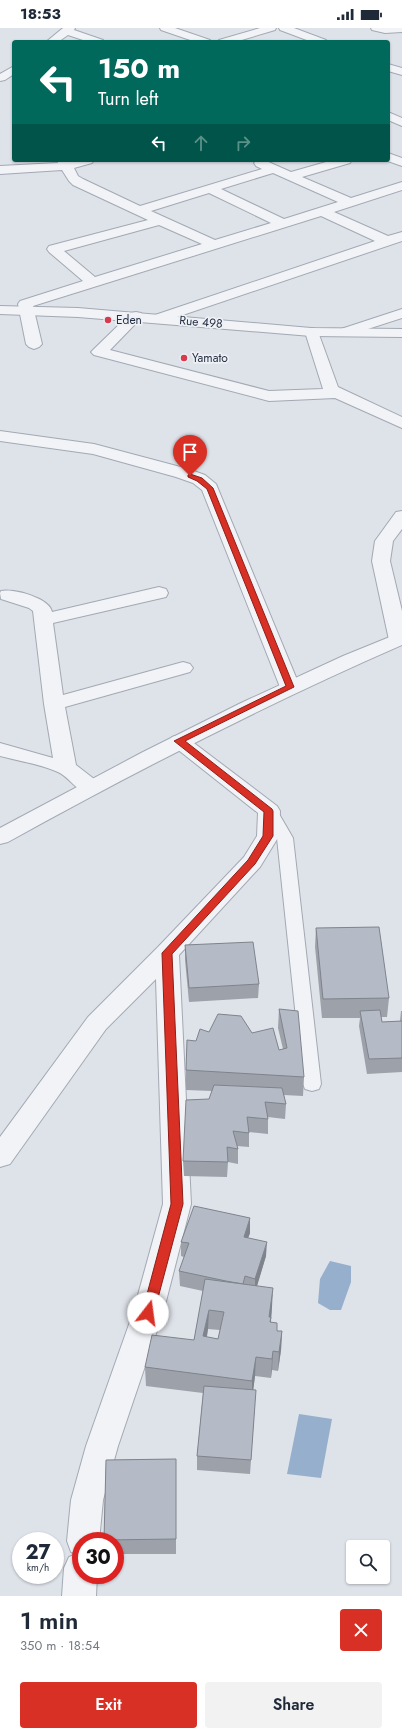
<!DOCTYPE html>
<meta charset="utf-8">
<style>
:root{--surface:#fff;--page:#f2f2f3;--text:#1f2937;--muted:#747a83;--accent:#d93025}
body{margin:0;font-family:Jost,sans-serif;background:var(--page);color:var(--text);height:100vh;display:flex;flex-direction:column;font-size:15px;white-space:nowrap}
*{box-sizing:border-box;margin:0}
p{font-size:13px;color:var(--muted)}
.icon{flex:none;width:22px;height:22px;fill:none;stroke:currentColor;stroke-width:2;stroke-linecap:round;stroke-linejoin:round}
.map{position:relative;height:1568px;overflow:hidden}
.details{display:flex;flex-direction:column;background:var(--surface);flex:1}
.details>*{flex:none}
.hud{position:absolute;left:12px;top:12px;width:378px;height:122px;border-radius:4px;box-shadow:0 1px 3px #0004;background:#00695c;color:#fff;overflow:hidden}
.buttons{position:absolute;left:346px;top:1512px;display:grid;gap:8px}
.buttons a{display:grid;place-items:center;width:44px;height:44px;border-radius:4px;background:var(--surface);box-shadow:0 1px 3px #0004;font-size:20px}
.speed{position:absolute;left:12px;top:1504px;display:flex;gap:8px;font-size:20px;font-weight:700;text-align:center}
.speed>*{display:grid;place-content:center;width:52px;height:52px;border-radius:50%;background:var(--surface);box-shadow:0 1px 3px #0004;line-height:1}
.speed small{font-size:10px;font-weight:400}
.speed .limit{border:6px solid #d22;background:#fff;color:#111}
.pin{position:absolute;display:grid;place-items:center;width:34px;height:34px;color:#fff;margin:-41px -17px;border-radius:50% 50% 50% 0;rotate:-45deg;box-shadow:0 0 4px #0007}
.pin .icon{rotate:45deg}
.me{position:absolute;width:44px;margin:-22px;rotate:15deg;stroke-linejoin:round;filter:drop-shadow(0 0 3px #0008)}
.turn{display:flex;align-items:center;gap:14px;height:84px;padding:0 20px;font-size:18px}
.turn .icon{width:52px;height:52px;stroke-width:2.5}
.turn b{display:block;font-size:28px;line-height:34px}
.lanes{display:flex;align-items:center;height:38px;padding:0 20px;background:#0003;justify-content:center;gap:20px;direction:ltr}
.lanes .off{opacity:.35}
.round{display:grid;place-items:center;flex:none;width:42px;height:42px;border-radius:4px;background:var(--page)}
.head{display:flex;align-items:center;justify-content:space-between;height:68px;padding:0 20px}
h1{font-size:24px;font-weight:600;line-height:30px}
.primary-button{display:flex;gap:8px;margin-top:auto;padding:8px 20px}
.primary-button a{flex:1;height:46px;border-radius:4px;background:var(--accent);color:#fff;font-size:16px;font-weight:600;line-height:46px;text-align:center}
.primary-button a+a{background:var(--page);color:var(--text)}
.status{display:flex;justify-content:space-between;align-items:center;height:28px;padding:0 20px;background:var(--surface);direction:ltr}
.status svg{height:11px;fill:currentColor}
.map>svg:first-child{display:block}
</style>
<div class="status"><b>18:53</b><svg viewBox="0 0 49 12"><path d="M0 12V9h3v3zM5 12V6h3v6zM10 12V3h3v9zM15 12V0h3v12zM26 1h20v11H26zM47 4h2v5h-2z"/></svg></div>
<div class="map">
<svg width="402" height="1568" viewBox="0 0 402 1568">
<rect width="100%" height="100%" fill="#dee2e9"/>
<g fill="#96afcc">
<polygon points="330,1233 351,1238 351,1254 341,1282 330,1282 318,1275 320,1251"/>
<polygon points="299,1386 332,1391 321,1450 287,1446"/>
</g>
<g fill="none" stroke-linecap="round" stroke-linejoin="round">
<g stroke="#a3a9b3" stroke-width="2">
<polygon id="service" points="269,778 275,779 293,810 321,1056 319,1061 312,1063 305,1061 303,1056 277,810 261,783 263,779"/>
</g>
<g stroke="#a3a9b3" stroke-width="2">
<g id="minor">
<polygon points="63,0 75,0 74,2 103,12 104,14 89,14 68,7 58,14 46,14"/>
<polygon points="160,0 175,0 210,12 211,14 196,14 161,2"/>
<polygon points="260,0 276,0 275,2 235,14 218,14 219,12"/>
<polygon points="279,0 294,0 326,12 327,14 312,14 280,2"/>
<polygon points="371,0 402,0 402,4 385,5 372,2"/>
<polygon points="388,36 402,40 402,47 388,43"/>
<polygon points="14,38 14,46 5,52 0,53 0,46"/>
<polygon points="388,84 402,90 402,98 388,92"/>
<polygon points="388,125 402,130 402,138 385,132 388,132"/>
<path d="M57,132H69L70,133L94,132L92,135L74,140L78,148L83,151L140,178L262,141L256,138L254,135L257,132H264L291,144L333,132H352L350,135L302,149L351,170L402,154V162L334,184L388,208L402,204V213L165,293L160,294L155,293L153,290L155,287L375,213L321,188L33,278L42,316L39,319L34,321L29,319L26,316L18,276L20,273L83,253L49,224L47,221L49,218L148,192L73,157L69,153L62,142L0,146V138L58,135ZM273,145L338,174L284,191L221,161ZM209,165L271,195L215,212L151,183ZM159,197L202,216L95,249L64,223Z"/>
<polygon points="402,281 402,290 346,308 341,307 339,304 341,301"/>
<polygon points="136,284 141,285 143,288 110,322 269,363 323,361 305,304 307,301 312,300 317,301 338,359 402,389 402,400 335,370 269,373 94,327 91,324 94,321 131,285"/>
<polygon points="0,403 94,416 188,441 205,447 216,456 300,659 297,663 290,665 283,663 280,659 202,462 193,455 176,449 93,426 0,413"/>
<polygon points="402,483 402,501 393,513 390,533 402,583 402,617 392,616 389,612 372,533 375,513 396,484"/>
<path d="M159,559L166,561L168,565L166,569L53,595L63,667L183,634L190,636L193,640L190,644L65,679L76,737L98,754L101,759L98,764C77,769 73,751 58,744C40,736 19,733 0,728V715L53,730L44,676L33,583L29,580L1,571L0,565L1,563C13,560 50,570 52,584Z"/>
<polygon points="179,707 186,709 277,778 280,783 279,808 260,839 179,927 191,1176 163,1285 118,1418 103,1472 99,1513 81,1513 81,1547 97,1547 96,1568 62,1568 64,1540 69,1529 77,1526 71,1524 67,1513 71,1472 86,1418 133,1285 163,1176 156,951 106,1001 10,1136 0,1139 0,1109 88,989 158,919 244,829 257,808 258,785 172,717 169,713 172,709"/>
</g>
</g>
<g stroke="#a3a9b3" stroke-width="2">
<g id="tertiary">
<polygon points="0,278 78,280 311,300 402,301 402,309 311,308 78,289 0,286"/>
<path d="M402,604V617C267,676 136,743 8,814L0,816V800L141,725L241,675L343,628Z"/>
</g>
</g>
<use href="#service" fill="#f1f3f7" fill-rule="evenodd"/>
<use href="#minor" fill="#f1f3f7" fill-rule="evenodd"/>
<use href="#tertiary" fill="#f1f3f7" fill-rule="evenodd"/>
</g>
<g fill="#9ca1aa" fill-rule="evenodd">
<polygon points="316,900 389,970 387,989 381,989 382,994 400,993 401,983 402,983 402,1044 367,1046 359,998 360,990 322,990 315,919"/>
<polygon points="185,917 259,956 258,970 189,974 185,932"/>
<polygon points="279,981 304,1049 303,1068 284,1067 286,1076 285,1091 268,1089 268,1106 249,1104 249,1119 237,1118 238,1121 238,1136 228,1134 227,1149 184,1148 183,1133 209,1071 212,1063 186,1062 186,1042 196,1013 209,1004 252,1005 279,1022 283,1021 278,1000"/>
<path d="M250,1205L248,1210L266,1228L257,1257L272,1279L271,1294L277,1303H282L281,1322L278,1343L272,1342L271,1350L255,1348L253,1362L255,1376L250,1446L197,1442V1428L203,1365L146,1358L145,1339L194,1312L203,1263L180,1258L179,1243L184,1229L181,1228V1214ZM208,1301L220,1302L218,1311L207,1309Z"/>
<polygon points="176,1431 176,1526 115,1526 115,1513 104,1513 106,1432"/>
</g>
<g fill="#7f838b">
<polygon points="250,1190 250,1205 243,1223 244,1209"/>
<polygon points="267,1214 266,1228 255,1265 255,1251"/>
<polygon points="273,1260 272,1279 271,1290 270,1308 269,1289"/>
<polygon points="209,1282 208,1301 203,1327 203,1308"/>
<polygon points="282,1303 281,1322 278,1343 279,1324"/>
<polygon points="273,1323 272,1342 271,1350 272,1331"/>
<polygon points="256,1329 255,1348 252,1372 252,1353"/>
</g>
<g fill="#b5bbc6" stroke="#7f838b" fill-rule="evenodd">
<polygon points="379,899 389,970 323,971 316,900"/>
<polygon points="253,914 259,956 189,960 185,917"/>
<polygon points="279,981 298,983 304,1049 186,1042 187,1012 196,1013 200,1001 209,1004 218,986 241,988 252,1005 273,1000 279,1022 287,1020"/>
<polygon points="380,982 382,994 402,993 402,1030 369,1031 360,983"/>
<polygon points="214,1057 282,1060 286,1076 265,1074 268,1091 247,1089 249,1105 233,1103 238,1121 227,1119 228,1134 183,1133 186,1072 209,1071"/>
<polygon points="194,1178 250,1190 244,1209 267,1214 255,1251 245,1248 243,1256 226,1253 179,1243 189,1215 181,1214"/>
<path d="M205,1251L273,1260L269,1289H271L270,1294L277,1295V1303H282L279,1324L273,1323L272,1331L256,1329L252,1353L145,1339L152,1307L194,1312ZM209,1282L224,1284L218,1311L203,1308Z"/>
<polygon points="204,1358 256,1362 251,1432 197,1428"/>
<polygon points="176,1431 176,1511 104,1512 106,1432"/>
</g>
<polygon fill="#d93025" stroke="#8d1f18" points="190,446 202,450 213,460 294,659 185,713 272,781 273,783 273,808 255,836 172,926 183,1176 154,1285 152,1289 148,1290 143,1289 142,1285 171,1176 162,925 248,832 263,808 264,784 174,713 286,658 207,461 197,453 188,449 188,447"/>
<g fill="#d7394d" stroke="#edf1f6" stroke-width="1.5">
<circle cx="108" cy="292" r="4"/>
<circle cx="184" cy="330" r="4"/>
</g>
<g text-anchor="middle" stroke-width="3.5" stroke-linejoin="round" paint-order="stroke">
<g font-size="12" fill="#262f41" stroke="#edf1f6" text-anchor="start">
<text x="116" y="296">Eden</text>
<text x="192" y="334">Yamato</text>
</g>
<g font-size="12" fill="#262f41" stroke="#edf1f6">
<text transform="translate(201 294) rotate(5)" y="4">Rue 498</text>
</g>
</g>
</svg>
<div class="buttons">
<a><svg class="icon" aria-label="search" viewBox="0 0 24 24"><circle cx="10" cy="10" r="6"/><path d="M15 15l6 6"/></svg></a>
</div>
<div class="speed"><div>27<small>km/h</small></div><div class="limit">30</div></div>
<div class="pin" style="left:190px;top:448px;background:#d93025"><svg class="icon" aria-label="arrive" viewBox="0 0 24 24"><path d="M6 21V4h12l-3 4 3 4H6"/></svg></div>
<svg class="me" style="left:148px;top:1285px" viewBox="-20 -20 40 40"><circle r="19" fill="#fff"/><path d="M0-13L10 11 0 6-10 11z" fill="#d93025"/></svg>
<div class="hud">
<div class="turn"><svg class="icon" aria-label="left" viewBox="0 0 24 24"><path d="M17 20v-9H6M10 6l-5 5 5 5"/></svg><div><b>150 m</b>Turn left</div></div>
<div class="lanes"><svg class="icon" aria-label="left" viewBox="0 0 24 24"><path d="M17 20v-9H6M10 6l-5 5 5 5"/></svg><svg class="icon off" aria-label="ahead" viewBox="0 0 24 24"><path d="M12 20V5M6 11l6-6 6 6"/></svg><svg class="icon off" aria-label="right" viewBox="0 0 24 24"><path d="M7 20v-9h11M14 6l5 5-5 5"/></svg></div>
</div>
</div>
<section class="details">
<div class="head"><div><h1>1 min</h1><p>350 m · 18:54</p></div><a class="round" style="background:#d93025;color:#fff"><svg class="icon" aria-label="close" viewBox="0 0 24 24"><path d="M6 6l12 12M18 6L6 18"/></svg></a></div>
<div class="primary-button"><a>Exit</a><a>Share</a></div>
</section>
